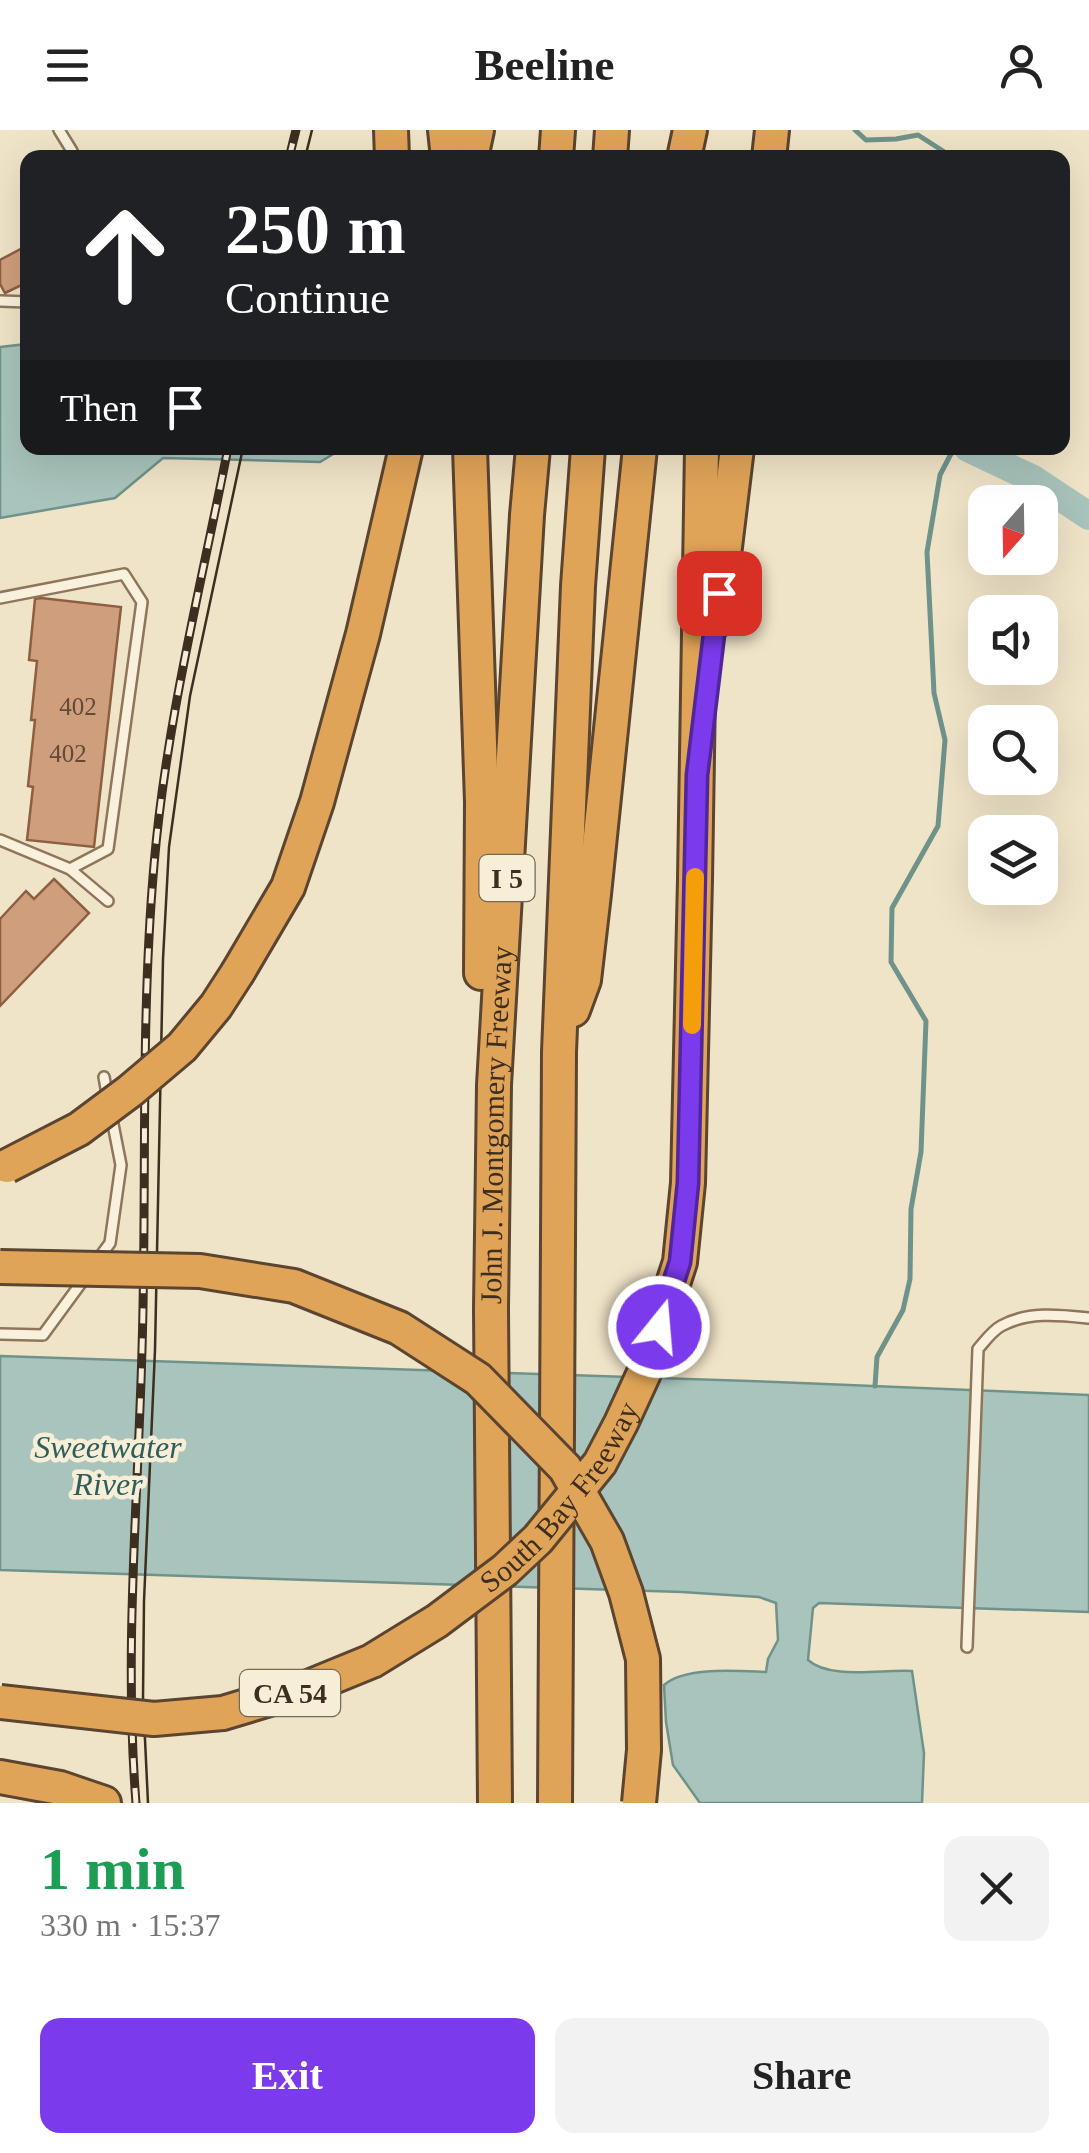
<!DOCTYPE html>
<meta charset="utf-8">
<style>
:root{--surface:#fff;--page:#f2f2f2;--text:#222;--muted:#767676;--accent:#7c3aed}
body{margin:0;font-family:"Times New Roman",serif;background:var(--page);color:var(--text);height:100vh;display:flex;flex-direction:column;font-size:38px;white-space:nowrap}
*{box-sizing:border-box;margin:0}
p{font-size:32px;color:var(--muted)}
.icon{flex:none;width:55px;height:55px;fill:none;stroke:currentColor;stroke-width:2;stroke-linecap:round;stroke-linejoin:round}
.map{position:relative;height:1673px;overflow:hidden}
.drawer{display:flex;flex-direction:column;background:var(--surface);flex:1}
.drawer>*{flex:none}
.banner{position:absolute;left:20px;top:20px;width:1050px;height:305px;border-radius:20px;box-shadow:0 10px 40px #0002;background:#202124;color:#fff;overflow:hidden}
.needle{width:65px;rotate:200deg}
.fabs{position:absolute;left:968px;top:355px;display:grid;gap:20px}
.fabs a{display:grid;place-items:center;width:90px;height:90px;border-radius:20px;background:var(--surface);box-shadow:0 10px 40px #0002;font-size:50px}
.pin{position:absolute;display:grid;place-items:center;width:85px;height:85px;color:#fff;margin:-42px;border-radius:20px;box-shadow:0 5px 15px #0006}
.me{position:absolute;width:110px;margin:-55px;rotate:17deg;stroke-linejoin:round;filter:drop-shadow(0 0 8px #0008)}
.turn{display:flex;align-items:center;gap:35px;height:210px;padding:0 40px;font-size:45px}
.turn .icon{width:130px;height:130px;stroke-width:2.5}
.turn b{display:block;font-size:70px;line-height:85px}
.then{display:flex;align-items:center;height:95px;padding:0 40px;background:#0003;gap:20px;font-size:38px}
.round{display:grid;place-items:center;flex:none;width:105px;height:105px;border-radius:20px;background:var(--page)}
.overview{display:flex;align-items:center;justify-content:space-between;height:170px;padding:0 40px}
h1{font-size:60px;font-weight:800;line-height:75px;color:#1e9e55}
.button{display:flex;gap:20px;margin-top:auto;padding:20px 40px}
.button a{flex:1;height:115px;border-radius:20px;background:var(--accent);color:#fff;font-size:40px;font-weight:800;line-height:115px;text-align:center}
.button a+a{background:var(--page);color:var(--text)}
header{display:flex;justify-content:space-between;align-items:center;height:130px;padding:0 40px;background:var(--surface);font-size:45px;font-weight:800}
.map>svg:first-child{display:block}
</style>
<header><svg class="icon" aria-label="menu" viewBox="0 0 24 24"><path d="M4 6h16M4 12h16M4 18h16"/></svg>Beeline<svg class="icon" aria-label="person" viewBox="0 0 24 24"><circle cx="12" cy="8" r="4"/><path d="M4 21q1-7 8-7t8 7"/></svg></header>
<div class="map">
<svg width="1089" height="1673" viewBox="0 0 1089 1673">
<rect width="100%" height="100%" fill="#f0e4c8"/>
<g fill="#a9c4bc" stroke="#6f938a" stroke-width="2.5">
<polygon points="27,214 28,318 343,318 320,332 163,328 115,368 0,388 0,217"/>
<path d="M0,1226L776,1252L1089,1265V1482L819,1473L813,1478L808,1530C830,1550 882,1539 912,1541L924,1623L922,1673H700L673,1635L666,1592L664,1555C685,1536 739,1541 766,1542L768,1529L778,1510L776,1473L759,1467L682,1462L0,1440Z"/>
</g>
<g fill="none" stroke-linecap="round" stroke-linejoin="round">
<g stroke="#6f938a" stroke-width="5">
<polyline points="855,0 866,10 896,9 918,5 943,21 945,28"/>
<polyline points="875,1256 877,1227 903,1180 910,1149 911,1079 921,1022 926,891 891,832 892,778 938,696 945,610 934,563 927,422 940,345 954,318"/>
</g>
<polyline stroke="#a9c4bc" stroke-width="28" points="968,318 1033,349 1089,386"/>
</g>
<g fill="#cf9f7d" stroke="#8d5f41" stroke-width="2.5">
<polygon points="28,115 28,152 5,163 0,154 0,130"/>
<polygon points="41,468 121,477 94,717 27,710 33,657 28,656 35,590 31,590 37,531 29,530 35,469"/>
<polygon points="54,749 89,783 0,876 0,789 26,761 34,769"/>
</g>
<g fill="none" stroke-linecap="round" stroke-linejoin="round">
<g stroke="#8d765c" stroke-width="14">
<g id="lane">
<polyline points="59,0 72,21 71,28"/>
<polyline points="0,171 28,172"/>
<polyline points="0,468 124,444 142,472 108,719 70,739 0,710"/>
<polyline points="70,739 108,771"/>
<polyline points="104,947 108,969"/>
<polyline points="96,1132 110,1113 121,1035 111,984"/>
<polyline points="0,1204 43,1205 84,1149"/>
<path d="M967,1517L978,1219C985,1211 992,1201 1001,1196C1028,1181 1060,1185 1089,1188"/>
</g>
</g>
<g stroke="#5b4430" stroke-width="38">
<g id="highway">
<polyline points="391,0 392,28"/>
<polyline points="445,0 448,28"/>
<polyline points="471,28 477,0"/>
<polyline points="556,28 558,0"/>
<polyline points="610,28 612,0"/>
<polyline points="684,28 690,0"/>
<polyline points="769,28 772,0"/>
<polyline points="470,318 482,672 481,843"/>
<polyline points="716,491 737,318"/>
<polyline points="695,749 702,318"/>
<polyline points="238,842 288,757 317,672 363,504 406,318"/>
<polyline points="573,880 584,850 594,764 640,318"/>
<polyline points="0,1647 60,1658 104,1673"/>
<path id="s1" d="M495,1673L491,1179L494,955L527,385L533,318"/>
<polyline points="555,1673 559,922 578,456 588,318"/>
</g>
</g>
<use href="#lane" stroke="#faf1dc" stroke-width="9"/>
<use href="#highway" stroke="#e0a458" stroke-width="32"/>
<g stroke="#3d2e20" stroke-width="2.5">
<polyline points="305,28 312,0"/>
<polyline points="148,1673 143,1567 144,1471 155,1220 163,829 169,717 190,566 243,318"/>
</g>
<g stroke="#3d2e20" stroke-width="9">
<g id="rail">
<polyline points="289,28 296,0"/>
<path d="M136,1673C124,1521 138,1371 142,1219C147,1058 140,895 154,735C166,593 201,456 228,318"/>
</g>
</g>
<use href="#rail" stroke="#f7eed8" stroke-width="5" stroke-dasharray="15" stroke-linecap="butt"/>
<g stroke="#5b4430" stroke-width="38" stroke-linecap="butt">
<g id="highway-bridge">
<polyline points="7,1036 79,999 130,961 182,917 216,876 238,842"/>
<polyline points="0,1137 200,1141 294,1156 399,1198 478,1249 565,1338 607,1411 626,1463 643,1529 644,1620 639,1673"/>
<path id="s2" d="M0,1572L154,1589L223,1583L306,1558L372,1531L437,1491L505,1440L538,1409L600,1333L621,1293L644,1243L680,1132L688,1053L695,749"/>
</g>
</g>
<use href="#highway-bridge" stroke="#e0a458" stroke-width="32"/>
</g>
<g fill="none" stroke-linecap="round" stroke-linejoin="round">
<g stroke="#51269a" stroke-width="25">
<polyline id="route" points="659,1197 680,1132 688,1053 697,645 719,463"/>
</g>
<use href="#route" stroke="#7c3aed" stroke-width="18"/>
<polyline stroke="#f59e0b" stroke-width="18" points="692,895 695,747"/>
</g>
<g text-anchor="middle" stroke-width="9" stroke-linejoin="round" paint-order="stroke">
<g font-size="25" fill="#624a37">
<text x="78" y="585">402</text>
<text x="68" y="632">402</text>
</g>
<g fill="#f7eed8" stroke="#756857" stroke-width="2.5">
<rect x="479.5" y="725" width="55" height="46" rx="8"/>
<rect x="240" y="1540" width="100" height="46" rx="8"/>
</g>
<g font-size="28" font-weight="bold" fill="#3d2e20">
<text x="507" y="758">I 5</text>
<text x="290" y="1573">CA 54</text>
</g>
<g font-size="30" fill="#3d2e20" stroke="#f7eed8">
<text dy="10" stroke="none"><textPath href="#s1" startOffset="678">John J. Montgomery Freeway</textPath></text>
<text dy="10" stroke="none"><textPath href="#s2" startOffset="635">South Bay Freeway</textPath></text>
</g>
<g font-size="32" font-style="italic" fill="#2f5d5a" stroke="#f7eed8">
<text x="108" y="1328">Sweetwater<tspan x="108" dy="37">River</tspan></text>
</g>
</g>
</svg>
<div class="fabs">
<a><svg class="needle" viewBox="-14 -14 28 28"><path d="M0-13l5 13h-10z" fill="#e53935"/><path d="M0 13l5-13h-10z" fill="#767676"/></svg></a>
<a><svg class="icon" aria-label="sound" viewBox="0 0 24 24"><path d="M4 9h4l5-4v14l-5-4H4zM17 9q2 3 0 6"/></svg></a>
<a><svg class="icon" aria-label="search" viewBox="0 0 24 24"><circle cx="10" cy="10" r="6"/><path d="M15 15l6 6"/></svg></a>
<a><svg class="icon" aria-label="layers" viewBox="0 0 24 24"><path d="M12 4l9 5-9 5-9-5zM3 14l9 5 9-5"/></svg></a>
</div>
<div class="pin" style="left:719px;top:463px;background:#d93025"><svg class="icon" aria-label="arrive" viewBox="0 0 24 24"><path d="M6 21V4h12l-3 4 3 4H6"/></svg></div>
<svg class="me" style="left:659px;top:1197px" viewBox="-20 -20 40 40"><circle r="17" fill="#7c3aed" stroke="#fff" stroke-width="3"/><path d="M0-11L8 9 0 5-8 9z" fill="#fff"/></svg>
<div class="banner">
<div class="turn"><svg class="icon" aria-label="ahead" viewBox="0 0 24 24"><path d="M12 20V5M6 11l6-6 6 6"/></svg><div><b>250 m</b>Continue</div></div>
<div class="then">Then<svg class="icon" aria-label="arrive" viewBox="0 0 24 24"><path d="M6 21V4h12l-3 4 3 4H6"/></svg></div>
</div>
</div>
<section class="drawer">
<div class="overview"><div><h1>1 min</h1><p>330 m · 15:37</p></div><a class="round"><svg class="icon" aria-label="close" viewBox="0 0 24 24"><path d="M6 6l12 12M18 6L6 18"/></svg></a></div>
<div class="button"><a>Exit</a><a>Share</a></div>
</section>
